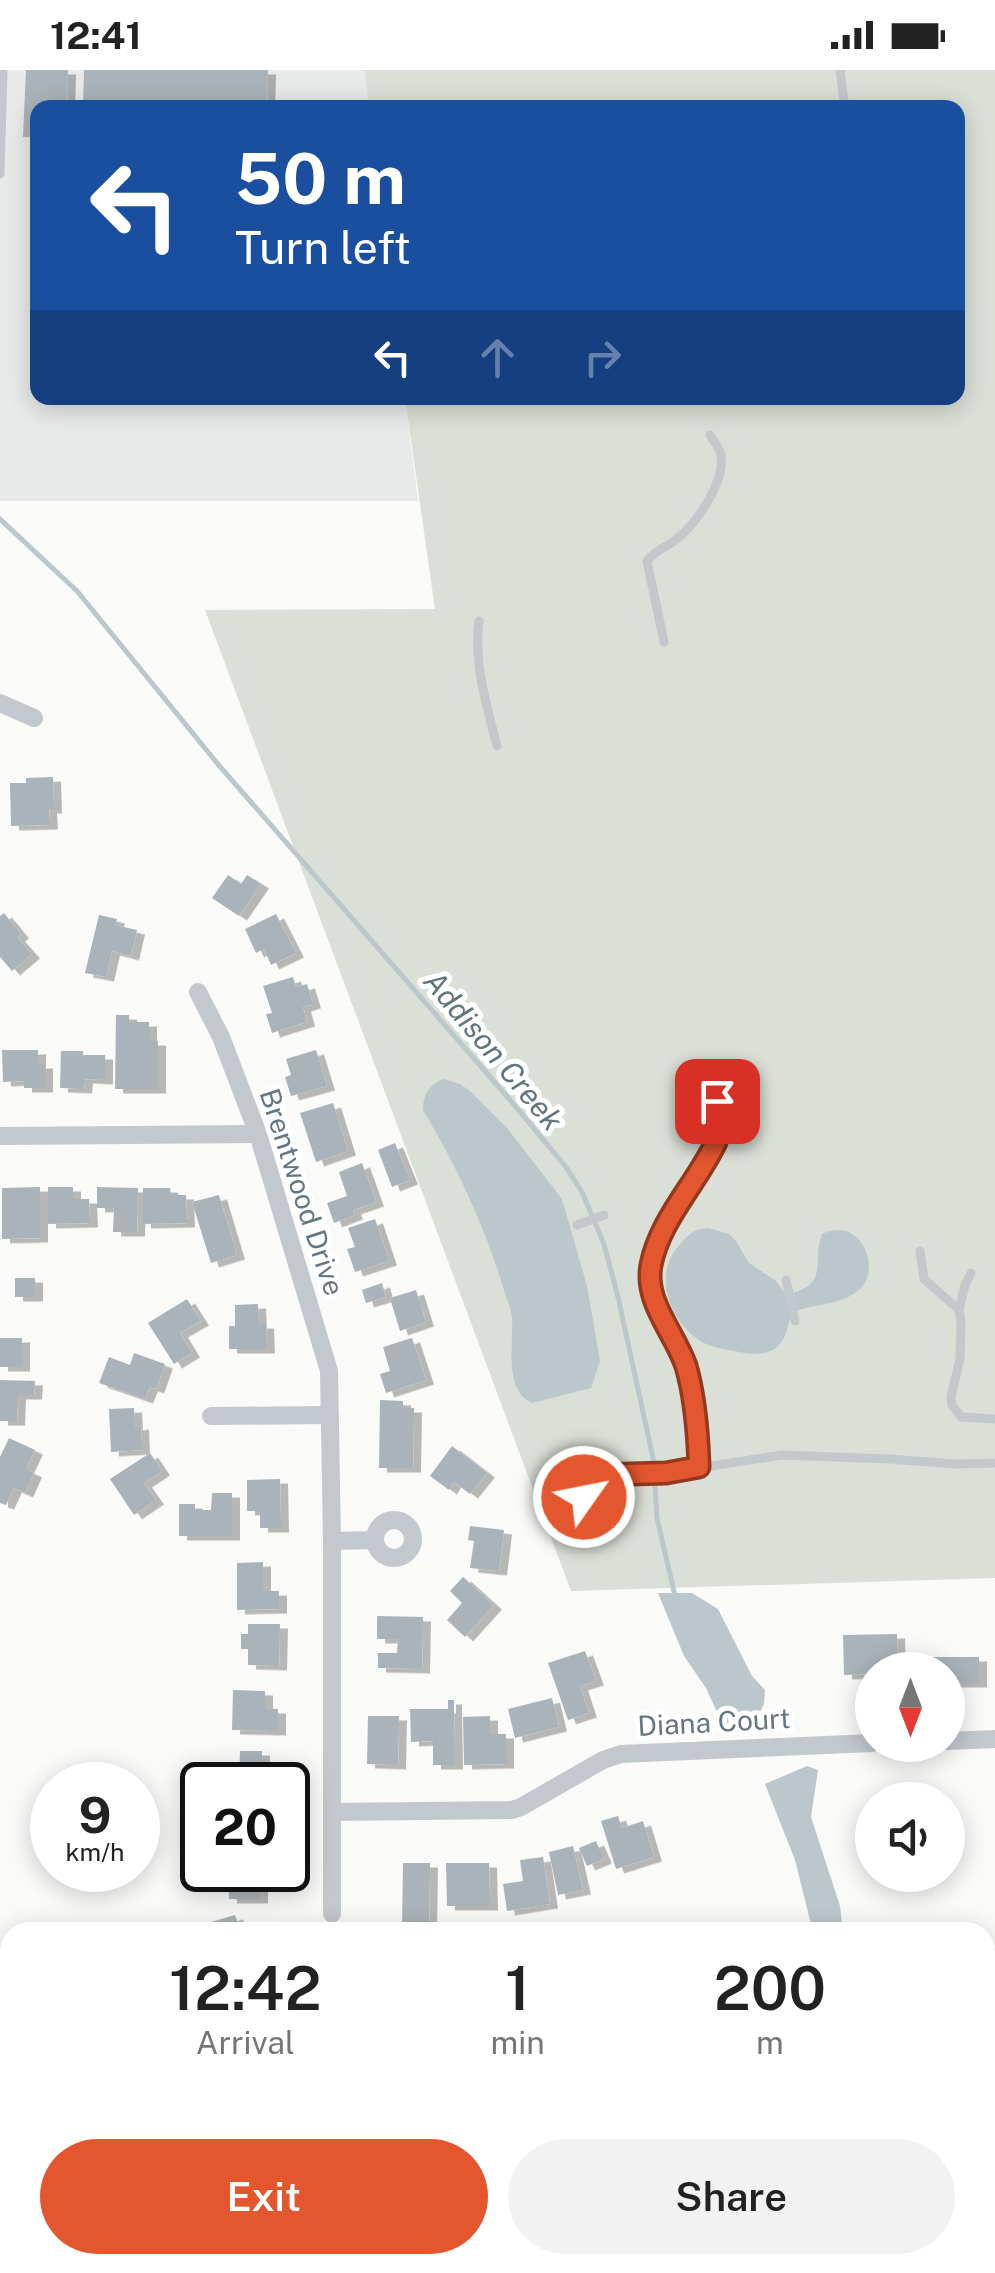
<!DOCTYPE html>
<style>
:root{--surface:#fff;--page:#f2f2f2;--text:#222;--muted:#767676;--accent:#e4572e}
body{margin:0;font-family:"Public Sans",sans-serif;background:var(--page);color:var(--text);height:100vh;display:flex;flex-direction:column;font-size:38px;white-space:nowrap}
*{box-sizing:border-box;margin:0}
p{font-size:32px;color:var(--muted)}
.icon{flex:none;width:55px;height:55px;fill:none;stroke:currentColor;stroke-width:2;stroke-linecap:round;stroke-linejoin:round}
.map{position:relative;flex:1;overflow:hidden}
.panel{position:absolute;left:0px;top:1852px;width:995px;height:352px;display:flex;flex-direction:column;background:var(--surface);border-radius:30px 30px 0 0;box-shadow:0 5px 25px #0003}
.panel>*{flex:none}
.banner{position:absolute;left:30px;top:30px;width:935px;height:305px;border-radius:20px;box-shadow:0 5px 25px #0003;background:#1a4fa0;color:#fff;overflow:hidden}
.needle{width:65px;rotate:180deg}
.controls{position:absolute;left:855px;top:1582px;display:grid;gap:20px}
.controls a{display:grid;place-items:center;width:110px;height:110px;border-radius:50%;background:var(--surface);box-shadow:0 5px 25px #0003;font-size:50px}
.speed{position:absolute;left:30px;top:1692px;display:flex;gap:20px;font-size:50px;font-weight:700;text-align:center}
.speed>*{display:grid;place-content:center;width:130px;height:130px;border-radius:50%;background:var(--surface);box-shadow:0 5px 25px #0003;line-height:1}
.speed small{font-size:25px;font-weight:400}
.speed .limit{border:5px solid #111;border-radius:15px;background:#fff;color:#111}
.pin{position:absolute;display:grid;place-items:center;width:85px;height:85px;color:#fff;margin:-42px;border-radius:20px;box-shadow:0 5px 15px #0006}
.me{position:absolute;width:110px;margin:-55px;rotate:57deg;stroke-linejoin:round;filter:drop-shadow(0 0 8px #0008)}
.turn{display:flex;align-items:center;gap:35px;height:210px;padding:0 40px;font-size:45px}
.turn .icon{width:130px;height:130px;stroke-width:2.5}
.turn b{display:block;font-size:70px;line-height:85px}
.lanes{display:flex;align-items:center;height:95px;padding:0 40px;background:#0003;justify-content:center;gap:50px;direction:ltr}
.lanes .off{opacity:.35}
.eta{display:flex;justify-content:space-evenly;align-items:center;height:170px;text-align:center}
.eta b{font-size:60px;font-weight:600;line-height:70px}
.cta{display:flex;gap:20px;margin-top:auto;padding:20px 40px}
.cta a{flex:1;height:115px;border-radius:60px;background:var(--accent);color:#fff;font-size:40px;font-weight:600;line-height:115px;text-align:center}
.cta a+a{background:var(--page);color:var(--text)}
.status{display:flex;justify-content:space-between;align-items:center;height:70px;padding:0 50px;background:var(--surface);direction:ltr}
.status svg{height:28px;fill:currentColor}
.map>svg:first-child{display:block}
</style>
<div class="status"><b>12:41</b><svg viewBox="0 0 49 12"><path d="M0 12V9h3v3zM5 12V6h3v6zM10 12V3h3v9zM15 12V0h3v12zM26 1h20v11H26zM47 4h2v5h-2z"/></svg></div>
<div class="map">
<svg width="995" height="2203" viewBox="0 0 995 2203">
<defs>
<filter id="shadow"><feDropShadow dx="8" dy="4.5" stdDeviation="0" flood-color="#0004"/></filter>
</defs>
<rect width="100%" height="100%" fill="#fafaf8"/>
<polygon fill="#e8e9e9" points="0,0 364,0 369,37 38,38 38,328 405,328 418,431 0,431"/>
<g fill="#dadfd7">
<polygon points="364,0 995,0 995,1508 571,1521 205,540 435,539 405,328 958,328 958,38 369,37"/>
<polygon points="985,2164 995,2164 995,2203 784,2203 784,2195 985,2195"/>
</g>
<g fill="#bbc7cb">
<path d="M444,1009L460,1014L470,1021L507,1058L562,1129L587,1216L600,1291L591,1318L532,1333C503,1320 514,1273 512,1247C511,1238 506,1227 503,1217C485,1156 456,1095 423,1040C423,1025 429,1014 444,1009Z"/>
<path d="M708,1158L729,1164L736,1171L749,1193L776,1211L786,1225C831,1214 811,1195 822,1164C861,1145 882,1199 860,1219C841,1236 815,1233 793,1242C788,1251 788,1263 782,1271C772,1286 755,1285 740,1282C727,1280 713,1278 702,1272C671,1254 653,1207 677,1178C687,1166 692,1159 708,1158Z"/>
<polygon points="658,1523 692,1523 718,1539 752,1606 765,1620 764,1634 759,1644 735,1656 729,1655 717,1642 706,1618 684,1586"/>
<polygon points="807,1696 818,1700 811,1747 840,1836 843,1862 813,1862 795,1790 765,1714"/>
</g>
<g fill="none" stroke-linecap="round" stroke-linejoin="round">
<g stroke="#bbc7cb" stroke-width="5">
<polyline points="0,449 77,521 217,693 511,1031 566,1097 582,1122 604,1174 618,1227 653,1388 657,1448 675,1526"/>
<polyline points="918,2195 920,2201"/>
</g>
</g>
<g fill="#aab3b9" filter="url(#shadow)">
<polygon points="26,0 68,0 67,38 38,38 38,67 23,67"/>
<polygon points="84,0 268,0 267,38 83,38"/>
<polygon points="53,707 54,739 49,739 50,755 11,756 10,713 26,713 26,708"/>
<polygon points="228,805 241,814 247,805 261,814 239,846 212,828"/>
<polygon points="4,843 21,864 17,867 32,884 12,901 0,887 0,846"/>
<polygon points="276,844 296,883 271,895 264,879 256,883 245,859"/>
<polygon points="99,845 117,849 115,855 137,860 131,886 112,881 106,907 85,903"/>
<polygon points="293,907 296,917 307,914 313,934 303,937 307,952 272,963 266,944 272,943 263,916"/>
<polygon points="116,945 129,945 129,952 149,952 149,971 158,971 158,1019 115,1019"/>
<polygon points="2,980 38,980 38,994 45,994 45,1018 24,1018 24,1011 3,1012"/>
<polygon points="316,980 327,1016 291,1026 285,1007 291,1005 286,989"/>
<polygon points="61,981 83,981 83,985 105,985 105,1010 85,1009 84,1019 60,1018"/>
<polygon points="333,1033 348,1081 316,1092 300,1043"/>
<polygon points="395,1073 410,1110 392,1117 378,1080"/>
<polygon points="362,1093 376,1132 353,1140 355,1145 334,1153 327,1133 347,1126 339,1102"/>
<polygon points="40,1117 40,1168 2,1169 2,1118"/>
<polygon points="48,1117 73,1117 73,1129 89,1129 90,1153 48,1154"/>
<polygon points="97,1117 138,1118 137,1162 113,1162 114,1138 97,1138"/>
<polygon points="143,1118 170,1118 171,1125 186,1125 187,1153 143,1154"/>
<polygon points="219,1125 237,1185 211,1193 192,1132"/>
<polygon points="375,1149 389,1191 355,1202 347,1179 355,1177 348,1158"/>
<rect x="15" y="1208" width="20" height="19"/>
<polygon points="382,1213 386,1227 366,1233 362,1220"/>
<polygon points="416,1220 426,1252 400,1261 390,1228"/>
<polygon points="187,1229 201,1251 180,1263 192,1283 174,1294 148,1253"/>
<polygon points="258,1234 259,1254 266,1254 267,1279 229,1279 229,1256 235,1256 235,1235"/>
<rect x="0" y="1268" width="22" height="29"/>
<polygon points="412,1268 426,1310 386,1323 380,1304 390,1301 383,1277"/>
<polygon points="134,1283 165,1294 156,1319 150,1317 145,1329 99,1313 109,1287 130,1295"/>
<polygon points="0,1310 35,1311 34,1325 18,1325 17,1351 0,1351"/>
<polygon points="380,1330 403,1331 403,1338 414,1338 413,1398 379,1398"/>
<polygon points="134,1338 135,1356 141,1355 142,1380 111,1382 109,1339"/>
<polygon points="9,1368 35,1380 26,1399 34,1403 25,1423 14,1418 6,1435 0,1433 0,1387"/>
<polygon points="452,1376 487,1403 470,1424 454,1412 449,1420 430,1406"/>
<polygon points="150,1383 162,1401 144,1413 156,1430 134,1445 110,1409"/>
<polygon points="280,1409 281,1458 260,1458 260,1441 247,1441 247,1410"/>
<polygon points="212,1423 232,1423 232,1466 179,1466 179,1434 195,1434 195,1440 211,1440"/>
<polygon points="470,1456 504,1460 499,1501 470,1498 474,1471 468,1470"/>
<polygon points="263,1492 263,1521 279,1521 279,1539 237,1540 237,1493"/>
<polygon points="463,1507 494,1535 465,1567 447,1550 462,1533 450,1521"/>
<polygon points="377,1546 423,1547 422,1599 378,1598 378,1583 397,1583 398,1569 377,1569"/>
<polygon points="248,1554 280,1554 279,1596 248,1595 248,1579 241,1579 241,1564 248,1564"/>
<polygon points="897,1564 898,1600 872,1600 872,1604 844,1605 843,1565"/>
<polygon points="585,1581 596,1611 580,1616 589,1643 568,1650 548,1593"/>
<polygon points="911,1587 979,1587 979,1613 948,1613 948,1600 911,1600"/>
<polygon points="233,1620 265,1621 265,1639 278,1639 278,1661 232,1660"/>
<polygon points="552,1628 559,1657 515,1668 508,1639"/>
<polygon points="448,1630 454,1630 455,1695 433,1695 433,1671 411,1672 410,1639 448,1639"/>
<polygon points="368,1646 399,1646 398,1695 367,1694"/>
<polygon points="490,1646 490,1664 506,1664 506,1694 464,1695 463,1647"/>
<polygon points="240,1681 262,1681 262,1702 279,1702 279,1715 239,1715"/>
<polygon points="618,1746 622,1758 643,1751 654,1787 616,1799 601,1751"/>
<polygon points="596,1771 604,1789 587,1796 579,1778"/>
<polygon points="573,1776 583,1820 558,1825 549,1782"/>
<polygon points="543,1787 550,1834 507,1841 503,1814 523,1811 520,1790"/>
<polygon points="403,1793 430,1793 429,1856 402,1856"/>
<polygon points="446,1793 489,1793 490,1836 447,1836"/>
<polygon points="228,1800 260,1800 260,1829 229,1829"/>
<polygon points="235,1845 241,1862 215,1862 211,1852"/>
</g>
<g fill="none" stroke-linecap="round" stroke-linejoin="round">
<g stroke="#bbbfc2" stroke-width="4" stroke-dasharray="5 5" stroke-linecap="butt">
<polyline points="945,2195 946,2203"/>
<polyline points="982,2203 995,2201"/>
</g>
<g stroke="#c3c8cc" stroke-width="9">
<polyline points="840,0 845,38"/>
<polyline points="0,104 3,0"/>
<path d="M479,551C473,592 487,637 497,676"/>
<path d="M664,572L647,491C656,479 668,477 678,468C697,452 725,412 721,386C720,378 714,372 710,365"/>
<polyline points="577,1155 604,1145"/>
<polyline points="920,1181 924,1209 959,1240"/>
<polyline points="971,1203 965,1215 959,1240 961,1251 960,1289 951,1327 952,1335 961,1347 995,1349"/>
<polyline points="786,1210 795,1251"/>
<path d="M699,1397C698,1365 696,1327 686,1296C675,1263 644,1232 651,1195C660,1149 697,1113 716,1072L720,1057L717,1031"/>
<polyline points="596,1405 587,1417 577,1444 569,1445 564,1442 562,1434 571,1418 596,1405 666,1403 782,1385 889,1389 955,1394 995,1393"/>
<polyline points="990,2155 995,2124"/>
<polyline points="680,2195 680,2203"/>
<polyline points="813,2195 813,2203"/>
<polyline points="853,2203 854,2195"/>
</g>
<g stroke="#c3c8cc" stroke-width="18">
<polyline points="0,633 34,648"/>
<polyline points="198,922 221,967 258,1064 329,1301 332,1471 332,1844"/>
<polyline points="0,1066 258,1064"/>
<polyline points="211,1346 330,1345"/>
<circle cx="394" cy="1469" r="19"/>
<polyline points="332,1471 375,1470"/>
<polyline points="948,1671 995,1669"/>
<polyline points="333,1742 512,1740 521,1737 603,1690 621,1684 872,1673"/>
<polyline points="311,2203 311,2195"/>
</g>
<g stroke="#c3c8cc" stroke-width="20">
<polyline points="985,2155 995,2155"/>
<polyline points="0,2187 10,2186"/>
</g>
</g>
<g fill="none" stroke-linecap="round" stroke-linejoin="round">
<g stroke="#94391e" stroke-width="25">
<path id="route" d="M584,1427L587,1418L596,1405L666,1403L699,1397C698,1365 695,1327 686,1296C675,1263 644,1232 651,1195C660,1149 697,1113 716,1072L720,1057L717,1031"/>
</g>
<use href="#route" stroke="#e4572e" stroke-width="18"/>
</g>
<g text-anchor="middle" stroke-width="10" stroke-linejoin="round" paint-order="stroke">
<g font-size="28" fill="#657683" stroke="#fff">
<text transform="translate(302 1122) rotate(72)" y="10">Brentwood Drive</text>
<text transform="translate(714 1652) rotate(-3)" y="10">Diana Court</text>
</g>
<g font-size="30" font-style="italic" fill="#60757c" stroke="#fff">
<text transform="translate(493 981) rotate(50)" y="10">Addison Creek</text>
</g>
</g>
</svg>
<div class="controls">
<a><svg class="needle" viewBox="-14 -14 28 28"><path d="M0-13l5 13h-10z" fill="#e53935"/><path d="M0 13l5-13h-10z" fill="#767676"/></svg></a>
<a><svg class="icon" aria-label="sound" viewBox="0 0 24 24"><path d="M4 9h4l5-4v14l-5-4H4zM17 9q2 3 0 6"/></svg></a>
</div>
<div class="speed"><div>9<small>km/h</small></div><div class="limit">20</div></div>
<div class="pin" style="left:717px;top:1031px;background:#d93025"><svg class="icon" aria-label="arrive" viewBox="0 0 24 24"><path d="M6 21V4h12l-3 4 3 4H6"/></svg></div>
<svg class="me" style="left:584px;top:1427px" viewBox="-20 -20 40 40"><circle r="17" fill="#e4572e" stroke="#fff" stroke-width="3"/><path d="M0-11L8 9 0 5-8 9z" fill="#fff"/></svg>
<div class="banner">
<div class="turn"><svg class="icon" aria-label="left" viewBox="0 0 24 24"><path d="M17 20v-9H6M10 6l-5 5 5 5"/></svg><div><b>50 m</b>Turn left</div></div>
<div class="lanes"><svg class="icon" aria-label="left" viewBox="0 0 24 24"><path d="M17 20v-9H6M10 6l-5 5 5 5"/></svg><svg class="icon off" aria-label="ahead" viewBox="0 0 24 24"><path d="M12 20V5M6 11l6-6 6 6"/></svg><svg class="icon off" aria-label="right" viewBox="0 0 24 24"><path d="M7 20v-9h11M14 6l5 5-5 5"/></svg></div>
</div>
<section class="panel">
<div class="eta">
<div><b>12:42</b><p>Arrival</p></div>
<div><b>1</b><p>min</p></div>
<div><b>200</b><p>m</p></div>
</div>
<div class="cta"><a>Exit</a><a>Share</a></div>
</section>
</div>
